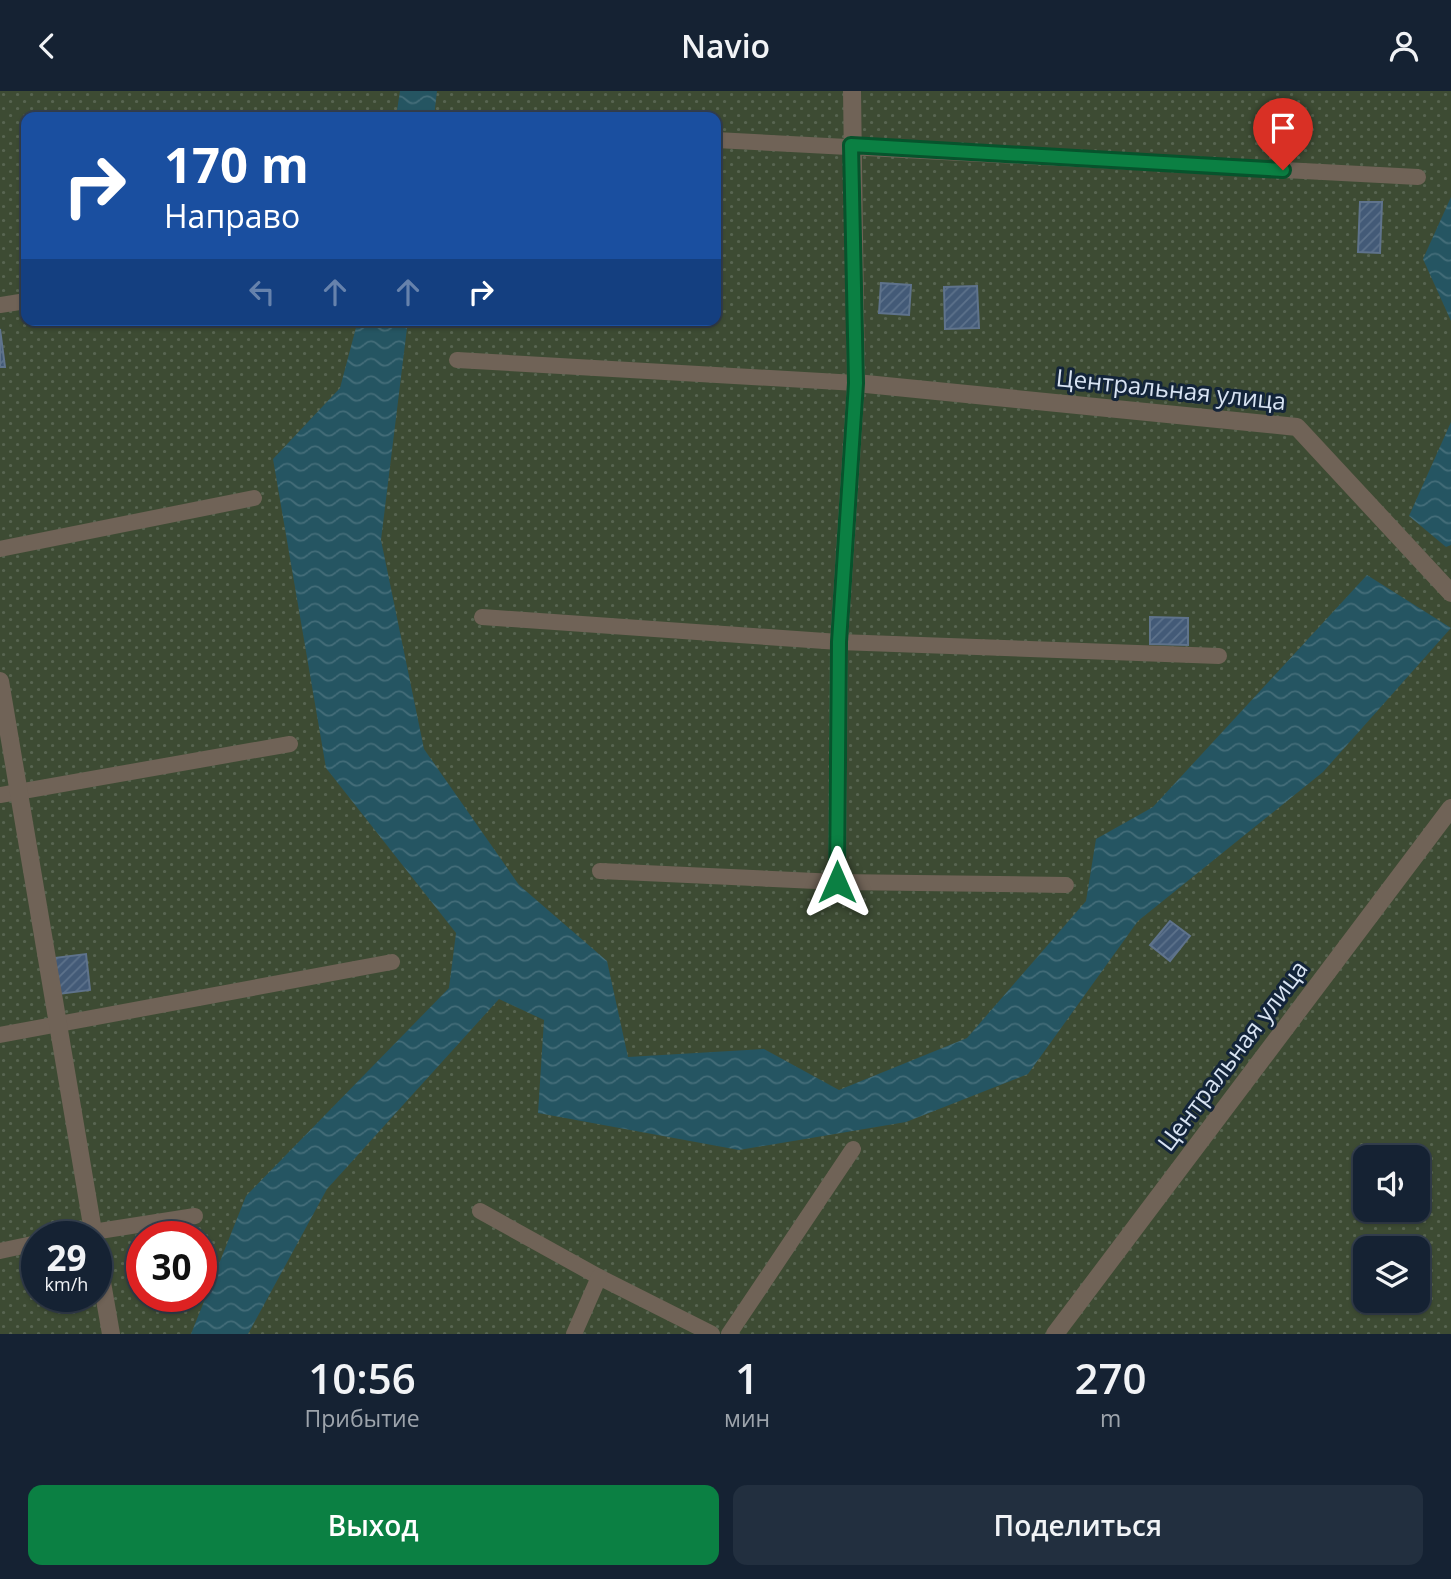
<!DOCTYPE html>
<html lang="ru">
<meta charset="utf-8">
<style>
:root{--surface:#152233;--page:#222f3f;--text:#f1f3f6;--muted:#9da4ac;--line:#343f4e;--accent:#0b8043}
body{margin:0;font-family:"Open Sans",sans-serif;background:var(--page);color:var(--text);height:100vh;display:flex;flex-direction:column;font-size:26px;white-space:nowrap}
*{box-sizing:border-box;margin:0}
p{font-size:23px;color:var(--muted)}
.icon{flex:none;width:38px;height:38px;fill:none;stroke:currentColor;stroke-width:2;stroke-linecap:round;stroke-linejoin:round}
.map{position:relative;height:1243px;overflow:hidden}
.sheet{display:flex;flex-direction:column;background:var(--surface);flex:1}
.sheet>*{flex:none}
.top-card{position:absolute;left:21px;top:21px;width:700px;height:214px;border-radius:14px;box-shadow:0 2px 5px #0004,0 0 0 2px var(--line);background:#1a4fa0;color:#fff;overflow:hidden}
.buttons{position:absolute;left:1353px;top:1054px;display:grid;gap:14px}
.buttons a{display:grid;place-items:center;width:77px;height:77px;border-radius:14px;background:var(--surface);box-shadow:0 2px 5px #0004,0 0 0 2px var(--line);font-size:35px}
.speed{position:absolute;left:21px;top:1130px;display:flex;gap:14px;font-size:35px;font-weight:700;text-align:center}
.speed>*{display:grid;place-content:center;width:91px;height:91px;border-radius:50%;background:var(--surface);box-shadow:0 2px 5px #0004,0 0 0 2px var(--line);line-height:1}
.speed small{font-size:18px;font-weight:400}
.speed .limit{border:10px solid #d22;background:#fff;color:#111}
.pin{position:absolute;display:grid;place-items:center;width:60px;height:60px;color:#fff;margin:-72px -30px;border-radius:50% 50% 50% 0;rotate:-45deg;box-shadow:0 0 7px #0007}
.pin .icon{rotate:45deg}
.me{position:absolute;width:77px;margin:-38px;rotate:0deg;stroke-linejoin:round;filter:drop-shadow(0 0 5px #0008)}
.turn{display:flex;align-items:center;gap:24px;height:147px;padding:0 28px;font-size:32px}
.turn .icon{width:91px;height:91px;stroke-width:2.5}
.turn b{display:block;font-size:49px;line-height:60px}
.lanes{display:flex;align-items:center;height:66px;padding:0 28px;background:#0003;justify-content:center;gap:35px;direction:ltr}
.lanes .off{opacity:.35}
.eta{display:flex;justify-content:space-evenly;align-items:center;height:119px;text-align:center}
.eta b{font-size:42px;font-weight:600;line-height:49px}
.button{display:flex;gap:14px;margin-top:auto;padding:14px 28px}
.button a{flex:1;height:80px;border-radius:14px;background:var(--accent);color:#fff;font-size:28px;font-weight:600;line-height:80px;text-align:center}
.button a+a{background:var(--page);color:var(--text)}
header{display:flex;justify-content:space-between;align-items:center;height:91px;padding:0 28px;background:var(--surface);font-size:32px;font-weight:600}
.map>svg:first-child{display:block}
</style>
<header><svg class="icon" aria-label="back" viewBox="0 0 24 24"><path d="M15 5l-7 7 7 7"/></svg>Navio<svg class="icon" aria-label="person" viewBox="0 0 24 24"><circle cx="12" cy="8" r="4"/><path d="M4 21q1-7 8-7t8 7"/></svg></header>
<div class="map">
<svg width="1451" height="1243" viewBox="0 0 1451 1243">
<defs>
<pattern id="garden-dots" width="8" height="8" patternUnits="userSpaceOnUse" patternTransform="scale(1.75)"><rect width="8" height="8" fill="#3d4b33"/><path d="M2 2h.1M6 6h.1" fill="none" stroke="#586551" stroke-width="1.8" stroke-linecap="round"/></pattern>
<pattern id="water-waves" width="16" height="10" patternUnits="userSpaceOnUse" patternTransform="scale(1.75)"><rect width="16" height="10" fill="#255562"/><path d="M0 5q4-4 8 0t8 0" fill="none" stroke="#446d79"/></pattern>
<pattern id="building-hatch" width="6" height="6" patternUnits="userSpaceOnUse" patternTransform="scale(1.75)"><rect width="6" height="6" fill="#435a77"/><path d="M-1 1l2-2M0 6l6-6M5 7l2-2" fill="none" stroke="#5d728b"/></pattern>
</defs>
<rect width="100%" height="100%" fill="#1c2e44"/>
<path fill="url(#garden-dots)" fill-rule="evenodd" d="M0,0H1451V1243H0ZM26,26H716V229H26ZM1365,1066H1418V1118H1365ZM37,1146H96V1206H37ZM142,1146H201V1206H142ZM1365,1157H1418V1209H1365Z"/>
<g fill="url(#water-waves)">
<polygon points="400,0 437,0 434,26 396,26"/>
<polygon points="1451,106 1451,230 1423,168"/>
<polygon points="358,229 408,229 381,449 424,658 519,794 607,870 628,966 764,958 839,999 967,947 1086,810 1096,748 1153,716 1367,484 1451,537 1323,681 1138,830 1028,983 906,1031 739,1059 538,1022 544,929 499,908 327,1098 248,1243 191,1243 246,1105 449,897 456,842 326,677 273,368 340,297"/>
<polygon points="1451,331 1451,454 1446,456 1409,425"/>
</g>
<g fill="url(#building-hatch)" stroke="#5f738c" stroke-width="2">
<polygon points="1360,111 1382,111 1380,162 1358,161"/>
<polygon points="881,192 911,194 909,224 879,222"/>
<polygon points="977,195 979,237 945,238 944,196"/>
<polygon points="0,238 5,276 0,276"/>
<polygon points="1150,526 1188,527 1188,554 1150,553"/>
<polygon points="1170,830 1190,845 1170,870 1150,854"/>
<polygon points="86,863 90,899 59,903 54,867"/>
</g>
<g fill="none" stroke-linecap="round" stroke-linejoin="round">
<g stroke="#706357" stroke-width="16">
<polyline points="716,49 1418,86"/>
<polyline points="0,214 26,210"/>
<polyline points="457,269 856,292"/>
<polyline points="0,458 254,407"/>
<polyline points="482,526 839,551 1219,565"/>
<polyline points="0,704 290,653"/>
<polyline points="600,780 837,791 1066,794"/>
<polyline points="0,944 392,871"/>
<polyline points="480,1120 599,1186 712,1243"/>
<polyline points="61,1146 195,1125"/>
<polyline points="0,1160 37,1152"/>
<polyline points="574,1243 599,1186"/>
<polyline points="729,1243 853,1058"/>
</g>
<g stroke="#706357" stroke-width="18">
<polyline points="856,292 1297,336 1451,502"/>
<polyline points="0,590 94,1146"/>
<polyline points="837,791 839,551 856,292 852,0"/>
<polyline points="96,1157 111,1243"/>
<polyline points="1055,1243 1451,717"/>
</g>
</g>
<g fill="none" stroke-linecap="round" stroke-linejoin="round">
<g stroke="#07532c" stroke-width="18">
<polyline id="route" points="837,791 839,551 856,292 851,54 1283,79"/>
</g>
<use href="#route" stroke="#0b8043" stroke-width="12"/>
</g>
<g text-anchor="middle" stroke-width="6" stroke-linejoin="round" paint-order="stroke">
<g font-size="24" fill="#d8e3f2" stroke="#132439">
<text transform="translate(1171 299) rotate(6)" y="8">Центральная улица</text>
<text transform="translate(1233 965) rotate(-53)" y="8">Центральная улица</text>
</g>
</g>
</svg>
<div class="buttons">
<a><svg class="icon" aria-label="sound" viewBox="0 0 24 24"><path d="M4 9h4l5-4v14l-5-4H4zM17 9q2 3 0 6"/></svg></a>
<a><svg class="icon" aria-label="layers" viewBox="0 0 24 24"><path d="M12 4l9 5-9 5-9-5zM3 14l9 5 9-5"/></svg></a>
</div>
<div class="speed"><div>29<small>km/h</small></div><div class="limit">30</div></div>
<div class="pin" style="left:1283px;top:79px;background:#d93025"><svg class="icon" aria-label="arrive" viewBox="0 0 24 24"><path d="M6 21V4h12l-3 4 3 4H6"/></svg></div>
<svg class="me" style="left:837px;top:791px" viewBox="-20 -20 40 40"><path d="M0-17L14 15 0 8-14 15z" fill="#0b8043" stroke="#fff" stroke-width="4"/></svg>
<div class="top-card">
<div class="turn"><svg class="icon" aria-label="right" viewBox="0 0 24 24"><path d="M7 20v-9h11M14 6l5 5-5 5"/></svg><div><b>170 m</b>Направо</div></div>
<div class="lanes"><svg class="icon off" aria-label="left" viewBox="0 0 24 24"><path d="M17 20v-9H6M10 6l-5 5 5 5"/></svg><svg class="icon off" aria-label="ahead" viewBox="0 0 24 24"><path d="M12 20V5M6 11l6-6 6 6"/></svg><svg class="icon off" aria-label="ahead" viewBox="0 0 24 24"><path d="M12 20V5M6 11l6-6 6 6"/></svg><svg class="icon" aria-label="right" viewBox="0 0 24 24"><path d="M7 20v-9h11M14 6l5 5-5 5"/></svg></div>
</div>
</div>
<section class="sheet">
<div class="eta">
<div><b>10:56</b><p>Прибытие</p></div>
<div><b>1</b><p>мин</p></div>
<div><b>270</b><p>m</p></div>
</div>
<div class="button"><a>Выход</a><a>Поделиться</a></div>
</section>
